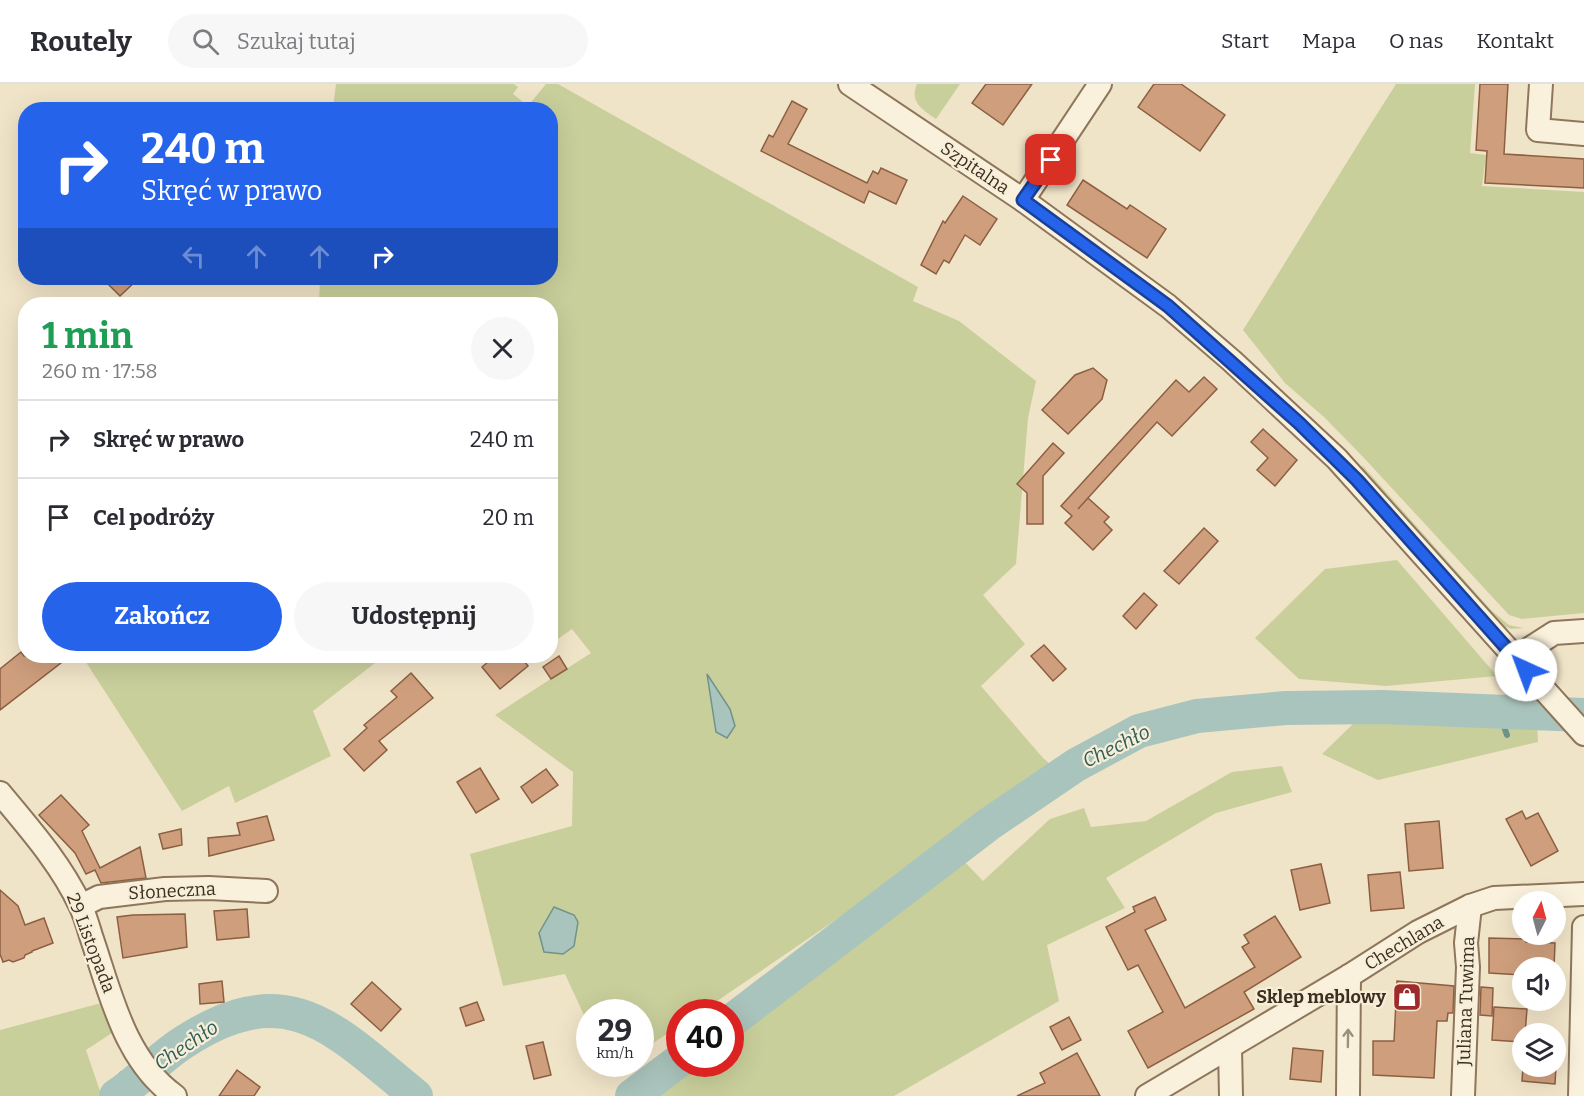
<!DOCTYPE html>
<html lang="pl">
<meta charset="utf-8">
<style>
:root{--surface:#fff;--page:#f7f7f7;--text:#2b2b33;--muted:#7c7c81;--line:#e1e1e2;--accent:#2563eb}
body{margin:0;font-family:Bitter,serif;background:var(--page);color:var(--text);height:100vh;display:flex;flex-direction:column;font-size:22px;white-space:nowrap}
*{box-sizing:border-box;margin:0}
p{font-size:20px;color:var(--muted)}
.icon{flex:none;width:33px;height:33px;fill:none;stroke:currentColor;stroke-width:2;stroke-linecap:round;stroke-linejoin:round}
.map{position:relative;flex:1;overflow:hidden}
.sheet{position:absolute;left:18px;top:213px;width:540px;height:366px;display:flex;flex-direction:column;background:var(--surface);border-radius:24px;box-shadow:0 6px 24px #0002}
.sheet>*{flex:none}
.hud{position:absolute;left:18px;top:18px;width:540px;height:183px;border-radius:24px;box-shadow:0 6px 24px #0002;background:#2563eb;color:#fff;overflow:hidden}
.needle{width:39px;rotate:6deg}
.buttons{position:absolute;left:1512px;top:807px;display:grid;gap:12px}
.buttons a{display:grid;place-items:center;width:54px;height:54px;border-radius:50%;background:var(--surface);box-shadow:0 6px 24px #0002;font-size:30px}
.speed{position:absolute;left:576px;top:915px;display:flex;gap:12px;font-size:30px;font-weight:700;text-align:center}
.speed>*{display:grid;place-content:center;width:78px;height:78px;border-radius:50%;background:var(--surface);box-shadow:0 6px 24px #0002;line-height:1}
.speed small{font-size:15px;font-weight:400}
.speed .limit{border:9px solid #d22;background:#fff;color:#111}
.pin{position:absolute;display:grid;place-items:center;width:51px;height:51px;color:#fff;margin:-26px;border-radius:12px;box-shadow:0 3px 9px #0006}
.me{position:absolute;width:66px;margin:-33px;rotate:317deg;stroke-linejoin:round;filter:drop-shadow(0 0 4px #0008)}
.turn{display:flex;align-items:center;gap:21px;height:126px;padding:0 24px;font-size:27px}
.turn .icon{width:78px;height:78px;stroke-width:2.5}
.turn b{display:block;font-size:42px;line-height:51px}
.lanes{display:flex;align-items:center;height:57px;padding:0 24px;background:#0003;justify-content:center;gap:30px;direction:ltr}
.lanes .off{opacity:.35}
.round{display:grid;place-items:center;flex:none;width:63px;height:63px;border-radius:32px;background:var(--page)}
.summary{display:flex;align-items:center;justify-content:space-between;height:102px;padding:0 24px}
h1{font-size:36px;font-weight:700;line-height:45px;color:#1e9e55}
.action{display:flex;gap:12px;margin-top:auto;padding:12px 24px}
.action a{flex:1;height:69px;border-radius:36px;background:var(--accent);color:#fff;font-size:24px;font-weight:700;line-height:69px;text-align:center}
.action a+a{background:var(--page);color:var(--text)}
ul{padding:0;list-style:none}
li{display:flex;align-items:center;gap:18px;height:78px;padding:0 24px;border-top:2px solid var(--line)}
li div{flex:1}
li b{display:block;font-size:22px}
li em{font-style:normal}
header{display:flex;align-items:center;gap:36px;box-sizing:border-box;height:84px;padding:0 30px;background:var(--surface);border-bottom:2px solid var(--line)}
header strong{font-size:28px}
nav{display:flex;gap:33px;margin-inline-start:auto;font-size:21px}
.search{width:420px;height:54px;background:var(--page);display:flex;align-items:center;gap:15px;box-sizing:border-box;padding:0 21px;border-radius:33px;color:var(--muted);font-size:22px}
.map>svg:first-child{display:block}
</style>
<header>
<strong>Routely</strong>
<div class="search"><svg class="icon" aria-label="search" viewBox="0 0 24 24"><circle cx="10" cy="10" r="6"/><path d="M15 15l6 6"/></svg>Szukaj tutaj</div>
<nav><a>Start</a><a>Mapa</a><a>O nas</a><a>Kontakt</a></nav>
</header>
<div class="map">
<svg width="1584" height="1012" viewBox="0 0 1584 1012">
<rect width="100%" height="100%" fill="#f0e4c8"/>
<g fill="#c9cf9b">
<polygon points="336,0 514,0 518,3 513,10 528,22 546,0 558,0 918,203 913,217 959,237 1036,297 1028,334 1016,480 983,511 1025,560 981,602 1043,674 1056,685 701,928 680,928 679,942 641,967 640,928 590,928 589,942 565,890 503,902 470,770 572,742 573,688 495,631 591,569 572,545 551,560 550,220 319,220 320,194 550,194 550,26 333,25"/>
<path d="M917,0H960L936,35C923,26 909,18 917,0Z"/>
<path d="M1396,0H1475L1470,69L1486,71L1482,102L1584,108V529L1522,535L1509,531L1364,374L1325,334L1285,299L1243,246C1295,164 1344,81 1396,0Z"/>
<polygon points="1147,195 1180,215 1299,322 1297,325"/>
<polygon points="1362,381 1491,526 1509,541 1524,544 1511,545 1501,541 1364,389"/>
<polygon points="1397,476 1497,592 1386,602 1299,595 1255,554 1325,485"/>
<polygon points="82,572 384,572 313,627 331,672 235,719 229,702 182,727"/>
<polygon points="1357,636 1537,640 1538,658 1378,696 1322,670"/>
<polygon points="1282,682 1292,708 1216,729 1106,794 1125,824 1047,861 1059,917 894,1012 652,1012 694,980 730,980 731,952 962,775 983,797 1050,735 1084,724 1091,743 1146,737 1232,688"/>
<polygon points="109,917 118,945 86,966 101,1010 98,1012 0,1012 0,946"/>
</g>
<g fill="#a9c4bc" stroke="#6f938a" stroke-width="1.5">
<polygon points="707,590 730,625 735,642 727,654 716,648"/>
<polygon points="554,823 574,831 578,838 574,862 563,870 544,868 539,849"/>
</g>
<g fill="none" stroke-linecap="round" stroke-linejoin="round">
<g stroke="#6f938a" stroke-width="6">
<polyline points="1499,629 1507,651"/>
<polyline points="122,990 125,1006"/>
</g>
<g stroke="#a9c4bc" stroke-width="34">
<polyline points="730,938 989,740 1076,681 1139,647 1197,632 1286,624 1382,623 1584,631"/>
<path d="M116,1012C140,996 160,973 184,958C289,890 335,946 416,1012"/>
<polyline points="632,1012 680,976"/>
</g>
</g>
<g fill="#cf9f7d" stroke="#8d5f41" stroke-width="1.5">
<polygon points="986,0 1032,0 1003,41 972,19"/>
<polygon points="1154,0 1181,0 1225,31 1200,67 1138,23"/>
<polygon points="1480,0 1508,0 1504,70 1584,75 1584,104 1485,99 1487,67 1476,66"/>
<polygon points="792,17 807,25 788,60 867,99 873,87 878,90 881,84 907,96 896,120 869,107 864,119 761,67 769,51 773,53"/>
<polygon points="1083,96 1127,125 1130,121 1166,145 1147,174 1067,121"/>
<polygon points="963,112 997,135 980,161 965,151 949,179 944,176 936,190 921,181 943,137 945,139"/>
<polygon points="102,194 139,194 120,212"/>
<polygon points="1093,284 1107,296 1102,315 1068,350 1042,326 1075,291"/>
<polygon points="1204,293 1217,305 1172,352 1157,338 1078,425 1088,414 1109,433 1104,438 1112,446 1093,466 1065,439 1072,432 1061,422 1176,296 1189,308"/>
<polygon points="1263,345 1297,376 1275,402 1257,386 1268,374 1251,358"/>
<polygon points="1053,359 1064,369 1043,392 1043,440 1027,440 1027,409 1017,400"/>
<polygon points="1204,444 1218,457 1179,500 1164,487"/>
<polygon points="1144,509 1157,521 1136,545 1123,532"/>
<polygon points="1044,561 1066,585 1053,597 1031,572"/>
<polygon points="21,568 24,572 70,572 0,626 0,585"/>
<polygon points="495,572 520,572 528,582 500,605 482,583"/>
<polygon points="559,572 567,585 551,595 543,583"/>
<polygon points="411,589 433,614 379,657 387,666 364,687 344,665 367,644 364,641 397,613 391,607"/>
<polygon points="480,684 499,715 476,729 457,698"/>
<polygon points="546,685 558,701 532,719 521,703"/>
<polygon points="61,711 89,741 82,747 100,784 140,763 146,794 101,799 95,786 86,790 75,769 39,731"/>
<polygon points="1522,727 1526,735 1538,729 1558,767 1531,782 1506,735"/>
<polygon points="267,732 274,756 209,772 208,754 240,751 237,739"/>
<polygon points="1439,737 1443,784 1409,787 1405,740"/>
<polygon points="181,745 182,761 163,765 159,750"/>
<polygon points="1321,780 1330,819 1300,826 1291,786"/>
<polygon points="1400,788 1404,824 1371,827 1368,791"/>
<polygon points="0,806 18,822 25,841 44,834 53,859 32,867 32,868 25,871 24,874 13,878 9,876 3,878 0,870"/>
<polygon points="1155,813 1166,836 1145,846 1185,924 1255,883 1242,863 1249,859 1244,851 1275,832 1301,873 1244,908 1254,925 1148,984 1128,947 1163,928 1138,881 1128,886 1106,843 1135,828 1133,823"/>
<polygon points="247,825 249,853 217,856 214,827"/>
<polygon points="185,830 187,863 123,874 117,833 133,831"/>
<polygon points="1489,854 1526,855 1526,858 1555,859 1554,884 1522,884 1522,891 1489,889"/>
<polygon points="222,897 224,918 200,920 199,900"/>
<polygon points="1397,897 1454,902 1453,929 1448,929 1447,937 1437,937 1434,994 1373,991 1373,957 1394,957"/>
<polygon points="372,898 401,925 381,947 351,920"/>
<polygon points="1481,903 1493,904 1492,932 1480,931"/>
<polygon points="477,918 484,936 466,942 460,924"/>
<polygon points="1494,923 1527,925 1525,950 1522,950 1522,958 1492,956"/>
<polygon points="1069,933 1081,956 1062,966 1050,943"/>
<polygon points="543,958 551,991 534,995 526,962"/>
<polygon points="1293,964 1323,967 1321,998 1290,995"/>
<polygon points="1077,969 1100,1012 1017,1012 1045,999 1040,989"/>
<polygon points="1523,982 1556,982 1555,1000 1522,997"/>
<polygon points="237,986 260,1003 254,1012 219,1012"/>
</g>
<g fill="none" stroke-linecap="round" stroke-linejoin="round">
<g stroke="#8d765c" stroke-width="26">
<g id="minor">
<polyline points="850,0 1023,116 1168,222 1232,277 1337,375 1584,650"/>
<polyline points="1541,0 1538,46 1584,50"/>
<polyline points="1023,116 1100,0"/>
<polyline points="1515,574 1554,549 1584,547"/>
<path d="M0,709C29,744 61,780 80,821C85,831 88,842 91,852C110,907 124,976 175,1012"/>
<polyline points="81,822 99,813 165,805 209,804 266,807"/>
<polyline points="1230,964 1231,1012"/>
<polyline points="1147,1012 1349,892 1418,848 1470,822 1494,814 1584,810"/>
<polyline points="1348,1012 1349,892"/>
<polyline points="1463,1012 1468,883 1466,859 1470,822"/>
<polyline points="1580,1012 1584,843"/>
</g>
</g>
<use href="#minor" stroke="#faf1dc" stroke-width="22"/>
</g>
<defs><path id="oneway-shaft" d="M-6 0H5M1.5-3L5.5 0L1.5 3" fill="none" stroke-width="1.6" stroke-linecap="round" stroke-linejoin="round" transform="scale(1.5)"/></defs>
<use stroke="#9c907e" href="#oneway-shaft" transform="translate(1348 954) rotate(-89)"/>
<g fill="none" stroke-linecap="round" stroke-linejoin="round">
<g stroke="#184099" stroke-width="15">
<polyline id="route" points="1051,76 1023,116 1168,222 1299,339 1357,396 1526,586"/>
</g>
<use href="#route" stroke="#2563eb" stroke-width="10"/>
</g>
<defs>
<g id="shop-square" transform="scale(1.5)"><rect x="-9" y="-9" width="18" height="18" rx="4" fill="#9e2a2b" stroke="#f7eed8"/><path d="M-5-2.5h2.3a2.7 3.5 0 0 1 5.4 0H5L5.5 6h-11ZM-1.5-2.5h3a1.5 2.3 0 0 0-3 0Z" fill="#fff"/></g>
</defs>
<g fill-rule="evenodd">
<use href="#shop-square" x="1407" y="913"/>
</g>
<g text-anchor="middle" stroke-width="4.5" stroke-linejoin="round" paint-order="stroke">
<g font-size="18" fill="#3d2e20" stroke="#f7eed8">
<text transform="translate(975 84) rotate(34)" y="6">Szpitalna</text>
<text transform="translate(172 807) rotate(-3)" y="6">Słoneczna</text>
<text transform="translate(91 859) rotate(69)" y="6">29 Listopada</text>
<text transform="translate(1404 859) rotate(-31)" y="6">Chechlana</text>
<text transform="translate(1466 917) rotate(-88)" y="6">Juliana Tuwima</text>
</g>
<g font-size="18" font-weight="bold" fill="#3d2e20" stroke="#f7eed8" text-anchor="end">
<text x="1386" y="919">Sklep meblowy</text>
</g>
<g font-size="20" font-style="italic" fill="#2f5d5a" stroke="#f7eed8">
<text transform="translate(1116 662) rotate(-26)" y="7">Chechło</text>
<text transform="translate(186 961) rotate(-34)" y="7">Chechło</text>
</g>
</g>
</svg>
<div class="buttons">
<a><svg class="needle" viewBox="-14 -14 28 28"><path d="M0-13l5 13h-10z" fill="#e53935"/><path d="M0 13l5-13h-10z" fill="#7c7c81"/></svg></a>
<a><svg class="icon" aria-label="sound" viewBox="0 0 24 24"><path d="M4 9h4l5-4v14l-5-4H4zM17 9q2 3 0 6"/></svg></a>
<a><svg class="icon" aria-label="layers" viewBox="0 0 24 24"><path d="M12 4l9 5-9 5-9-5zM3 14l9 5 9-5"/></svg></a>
</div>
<div class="speed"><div>29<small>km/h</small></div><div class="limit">40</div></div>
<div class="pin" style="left:1051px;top:76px;background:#d93025"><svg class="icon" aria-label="arrive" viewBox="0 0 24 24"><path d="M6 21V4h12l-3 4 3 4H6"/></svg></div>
<svg class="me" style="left:1526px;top:586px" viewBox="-20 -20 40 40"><circle r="19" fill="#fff"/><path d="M0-13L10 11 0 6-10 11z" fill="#2563eb"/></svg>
<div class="hud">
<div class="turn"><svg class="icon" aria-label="right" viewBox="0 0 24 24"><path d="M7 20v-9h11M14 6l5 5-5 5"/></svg><div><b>240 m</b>Skręć w prawo</div></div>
<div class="lanes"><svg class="icon off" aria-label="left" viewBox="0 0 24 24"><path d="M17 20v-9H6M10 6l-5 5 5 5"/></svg><svg class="icon off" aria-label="ahead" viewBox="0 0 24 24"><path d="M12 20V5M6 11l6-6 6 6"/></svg><svg class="icon off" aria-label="ahead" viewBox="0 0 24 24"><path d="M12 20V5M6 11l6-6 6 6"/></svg><svg class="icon" aria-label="right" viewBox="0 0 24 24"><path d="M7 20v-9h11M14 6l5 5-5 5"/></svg></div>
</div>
<section class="sheet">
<div class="summary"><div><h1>1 min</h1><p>260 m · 17:58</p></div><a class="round"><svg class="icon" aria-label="close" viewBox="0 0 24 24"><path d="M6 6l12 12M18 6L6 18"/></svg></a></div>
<ul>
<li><svg class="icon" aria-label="right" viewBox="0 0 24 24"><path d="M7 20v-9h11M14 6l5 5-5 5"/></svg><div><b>Skręć w prawo</b></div><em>240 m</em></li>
<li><svg class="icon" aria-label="arrive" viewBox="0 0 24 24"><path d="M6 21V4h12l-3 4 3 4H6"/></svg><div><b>Cel podróży</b></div><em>20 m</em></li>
</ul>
<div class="action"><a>Zakończ</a><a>Udostępnij</a></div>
</section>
</div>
